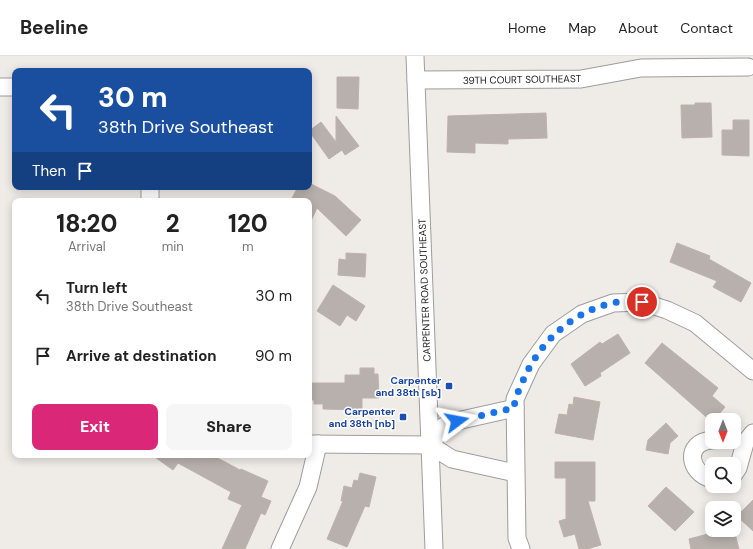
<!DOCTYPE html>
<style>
:root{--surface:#fff;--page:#f6f6f6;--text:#222;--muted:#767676;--line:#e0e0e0;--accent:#db2777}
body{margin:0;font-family:"DM Sans",sans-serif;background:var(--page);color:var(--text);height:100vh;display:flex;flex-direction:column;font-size:15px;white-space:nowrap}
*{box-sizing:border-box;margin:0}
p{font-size:13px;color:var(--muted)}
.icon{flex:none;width:22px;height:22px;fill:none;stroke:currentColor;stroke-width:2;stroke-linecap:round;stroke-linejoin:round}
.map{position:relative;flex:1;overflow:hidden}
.details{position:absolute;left:12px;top:142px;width:300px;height:260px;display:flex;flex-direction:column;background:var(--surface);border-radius:8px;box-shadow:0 2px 10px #0003}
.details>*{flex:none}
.top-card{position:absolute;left:12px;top:12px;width:300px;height:122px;border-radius:8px;box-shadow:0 2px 10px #0003;background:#1a4fa0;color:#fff;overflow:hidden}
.needle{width:26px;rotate:180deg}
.fabs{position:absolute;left:705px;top:357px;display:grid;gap:8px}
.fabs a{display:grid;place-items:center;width:36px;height:36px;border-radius:8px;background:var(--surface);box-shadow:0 2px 10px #0003;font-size:20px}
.pin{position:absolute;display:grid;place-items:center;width:34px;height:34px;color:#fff;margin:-17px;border:2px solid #fff;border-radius:50%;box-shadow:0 1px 4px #0007}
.me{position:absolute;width:44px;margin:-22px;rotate:77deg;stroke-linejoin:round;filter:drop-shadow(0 0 3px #0008)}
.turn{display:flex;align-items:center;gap:14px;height:84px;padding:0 20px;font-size:18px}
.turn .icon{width:52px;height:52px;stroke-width:2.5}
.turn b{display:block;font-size:28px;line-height:34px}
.then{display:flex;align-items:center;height:38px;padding:0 20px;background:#0003;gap:8px;font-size:15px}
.eta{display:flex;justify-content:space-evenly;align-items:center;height:68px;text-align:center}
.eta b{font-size:24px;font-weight:800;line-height:28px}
.action{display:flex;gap:8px;margin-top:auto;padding:8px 20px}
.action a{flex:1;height:46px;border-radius:8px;background:var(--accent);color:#fff;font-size:16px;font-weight:800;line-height:46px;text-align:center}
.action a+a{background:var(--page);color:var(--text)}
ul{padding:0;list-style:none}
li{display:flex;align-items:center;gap:12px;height:60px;padding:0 20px}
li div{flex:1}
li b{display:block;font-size:15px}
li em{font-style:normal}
header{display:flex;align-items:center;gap:24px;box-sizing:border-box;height:56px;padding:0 20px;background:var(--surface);border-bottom:1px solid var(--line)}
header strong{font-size:19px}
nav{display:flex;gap:22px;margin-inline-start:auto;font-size:14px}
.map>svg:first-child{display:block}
</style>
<header>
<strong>Beeline</strong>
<nav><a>Home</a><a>Map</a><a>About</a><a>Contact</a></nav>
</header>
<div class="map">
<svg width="753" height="493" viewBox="0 0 753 493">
<rect width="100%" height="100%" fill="#efebe7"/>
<g fill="#b8b0ad" stroke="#bfb1ab">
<polygon points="337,21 359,21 358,53 337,52"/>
<polygon points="695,47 711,47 712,81 682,82 681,49 695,49"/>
<polygon points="546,57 547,82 508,83 508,88 475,87 475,97 447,96 448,60"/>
<polygon points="336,60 359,90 345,99 342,94 329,103 309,75 321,66 336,86"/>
<polygon points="733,64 749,64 749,100 722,99 722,74 733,74"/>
<polygon points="309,127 335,140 361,164 346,180 317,152 309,169 309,145 299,145 292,142 298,131 309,131"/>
<polygon points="677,187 710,200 709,203 751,227 741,246 713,231 717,225 670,206"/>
<polygon points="346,197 366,198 365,221 338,219 339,203 346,204"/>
<polygon points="333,229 365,250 356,265 347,259 340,270 317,255"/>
<polygon points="618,278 630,297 600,317 601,320 585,330 571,308 600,286 602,288"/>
<polygon points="662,287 718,332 712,340 725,351 714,364 712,364 712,366 645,307"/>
<polygon points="360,312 374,312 374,318 378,318 379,342 362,342 362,354 323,353 323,348 314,348 314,344 309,344 309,327 345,327 345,319 360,319"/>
<polygon points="574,341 600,346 593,384 555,377 559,358 567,359 569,348 573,349"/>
<polygon points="666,367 678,380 670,387 668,398 646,394 648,384"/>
<polygon points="152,399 212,399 240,414 241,413 268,425 261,441 271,445 265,459 261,457 245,493 222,493 242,449 228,443 231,436 178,407 173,414"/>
<polygon points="555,406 595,406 595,445 588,445 601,489 587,493 579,493 575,478 564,481 559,465 566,463 566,422 555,422"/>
<polygon points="360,417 376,421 369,451 365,450 347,491 327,483 343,445 341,445 344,430 352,432 354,424 358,425"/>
<polygon points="666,431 694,456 675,475 648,450"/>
<polygon points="753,444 753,475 737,460"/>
<polygon points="723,474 734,474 739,493 691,493 689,483"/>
</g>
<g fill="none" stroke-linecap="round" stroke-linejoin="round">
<g stroke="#9d9d9d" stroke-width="19">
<g id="minor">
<polyline points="415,0 434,493"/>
<polyline points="416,24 581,23 641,12 748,11"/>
<polyline points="0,31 15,31"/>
<polyline points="150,131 150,145"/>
<path d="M712,384C684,386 688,417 712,423"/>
<polyline points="309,388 430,389 452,403 515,417"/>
<polyline points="430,389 444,370 457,365 515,352"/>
<polyline points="734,418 738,412 745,387 753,377"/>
<polyline points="280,493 308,431 318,388"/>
<polyline points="521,493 517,482 515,343 531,308 553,278 582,258 613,247 642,246 667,254 695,267 753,315"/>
</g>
</g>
<use href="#minor" stroke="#fff" stroke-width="17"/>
</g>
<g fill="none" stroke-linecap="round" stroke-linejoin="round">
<path stroke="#1a73e8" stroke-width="7" stroke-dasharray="0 12.6" d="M457,365L514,352C515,340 521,330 525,320C543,283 571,258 611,247C621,245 632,246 642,246"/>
</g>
<g fill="#1a4fb4" stroke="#fff" stroke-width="1.5">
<rect x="445" y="326" width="8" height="8" rx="2"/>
<rect x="399" y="357" width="8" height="8" rx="2"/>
</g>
<g text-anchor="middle" stroke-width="3" stroke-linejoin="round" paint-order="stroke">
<g font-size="10" fill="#202020" stroke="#fff">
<text transform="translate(522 23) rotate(-1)" y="4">39TH COURT SOUTHEAST</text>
<text transform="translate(424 234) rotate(-92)" y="4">CARPENTER ROAD SOUTHEAST</text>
</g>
<g font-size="10" font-weight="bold" fill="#164399" stroke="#fff" text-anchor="end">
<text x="441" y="328">Carpenter<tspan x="441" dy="12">and 38th [sb]</tspan></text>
<text x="395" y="359">Carpenter<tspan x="395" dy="12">and 38th [nb]</tspan></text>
</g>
</g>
</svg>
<div class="fabs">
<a><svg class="needle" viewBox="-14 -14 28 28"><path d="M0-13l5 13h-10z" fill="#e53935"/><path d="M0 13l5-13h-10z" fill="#767676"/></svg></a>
<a><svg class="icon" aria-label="search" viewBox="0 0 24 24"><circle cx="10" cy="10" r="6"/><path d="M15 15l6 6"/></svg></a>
<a><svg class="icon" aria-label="layers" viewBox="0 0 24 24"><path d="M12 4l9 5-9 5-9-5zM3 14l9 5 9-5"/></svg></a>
</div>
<div class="pin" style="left:642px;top:246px;background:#d93025"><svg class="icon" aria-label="arrive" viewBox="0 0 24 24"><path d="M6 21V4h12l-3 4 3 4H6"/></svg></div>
<svg class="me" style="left:457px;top:365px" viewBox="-20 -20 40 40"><path d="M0-17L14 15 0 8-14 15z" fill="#1a73e8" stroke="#fff" stroke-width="4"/></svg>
<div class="top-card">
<div class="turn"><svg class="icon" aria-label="left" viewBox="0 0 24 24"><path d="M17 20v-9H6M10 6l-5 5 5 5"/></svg><div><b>30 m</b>38th Drive Southeast</div></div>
<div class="then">Then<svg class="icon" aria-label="arrive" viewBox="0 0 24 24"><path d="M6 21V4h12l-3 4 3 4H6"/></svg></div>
</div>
<section class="details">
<div class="eta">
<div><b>18:20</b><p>Arrival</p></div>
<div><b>2</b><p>min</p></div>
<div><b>120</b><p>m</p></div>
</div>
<ul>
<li><svg class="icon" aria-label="left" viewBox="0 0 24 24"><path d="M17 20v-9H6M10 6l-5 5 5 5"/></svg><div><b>Turn left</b><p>38th Drive Southeast</p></div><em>30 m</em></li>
<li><svg class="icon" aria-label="arrive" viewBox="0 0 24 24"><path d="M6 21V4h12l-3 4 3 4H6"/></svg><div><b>Arrive at destination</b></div><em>90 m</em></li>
</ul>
<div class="action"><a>Exit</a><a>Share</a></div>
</section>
</div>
